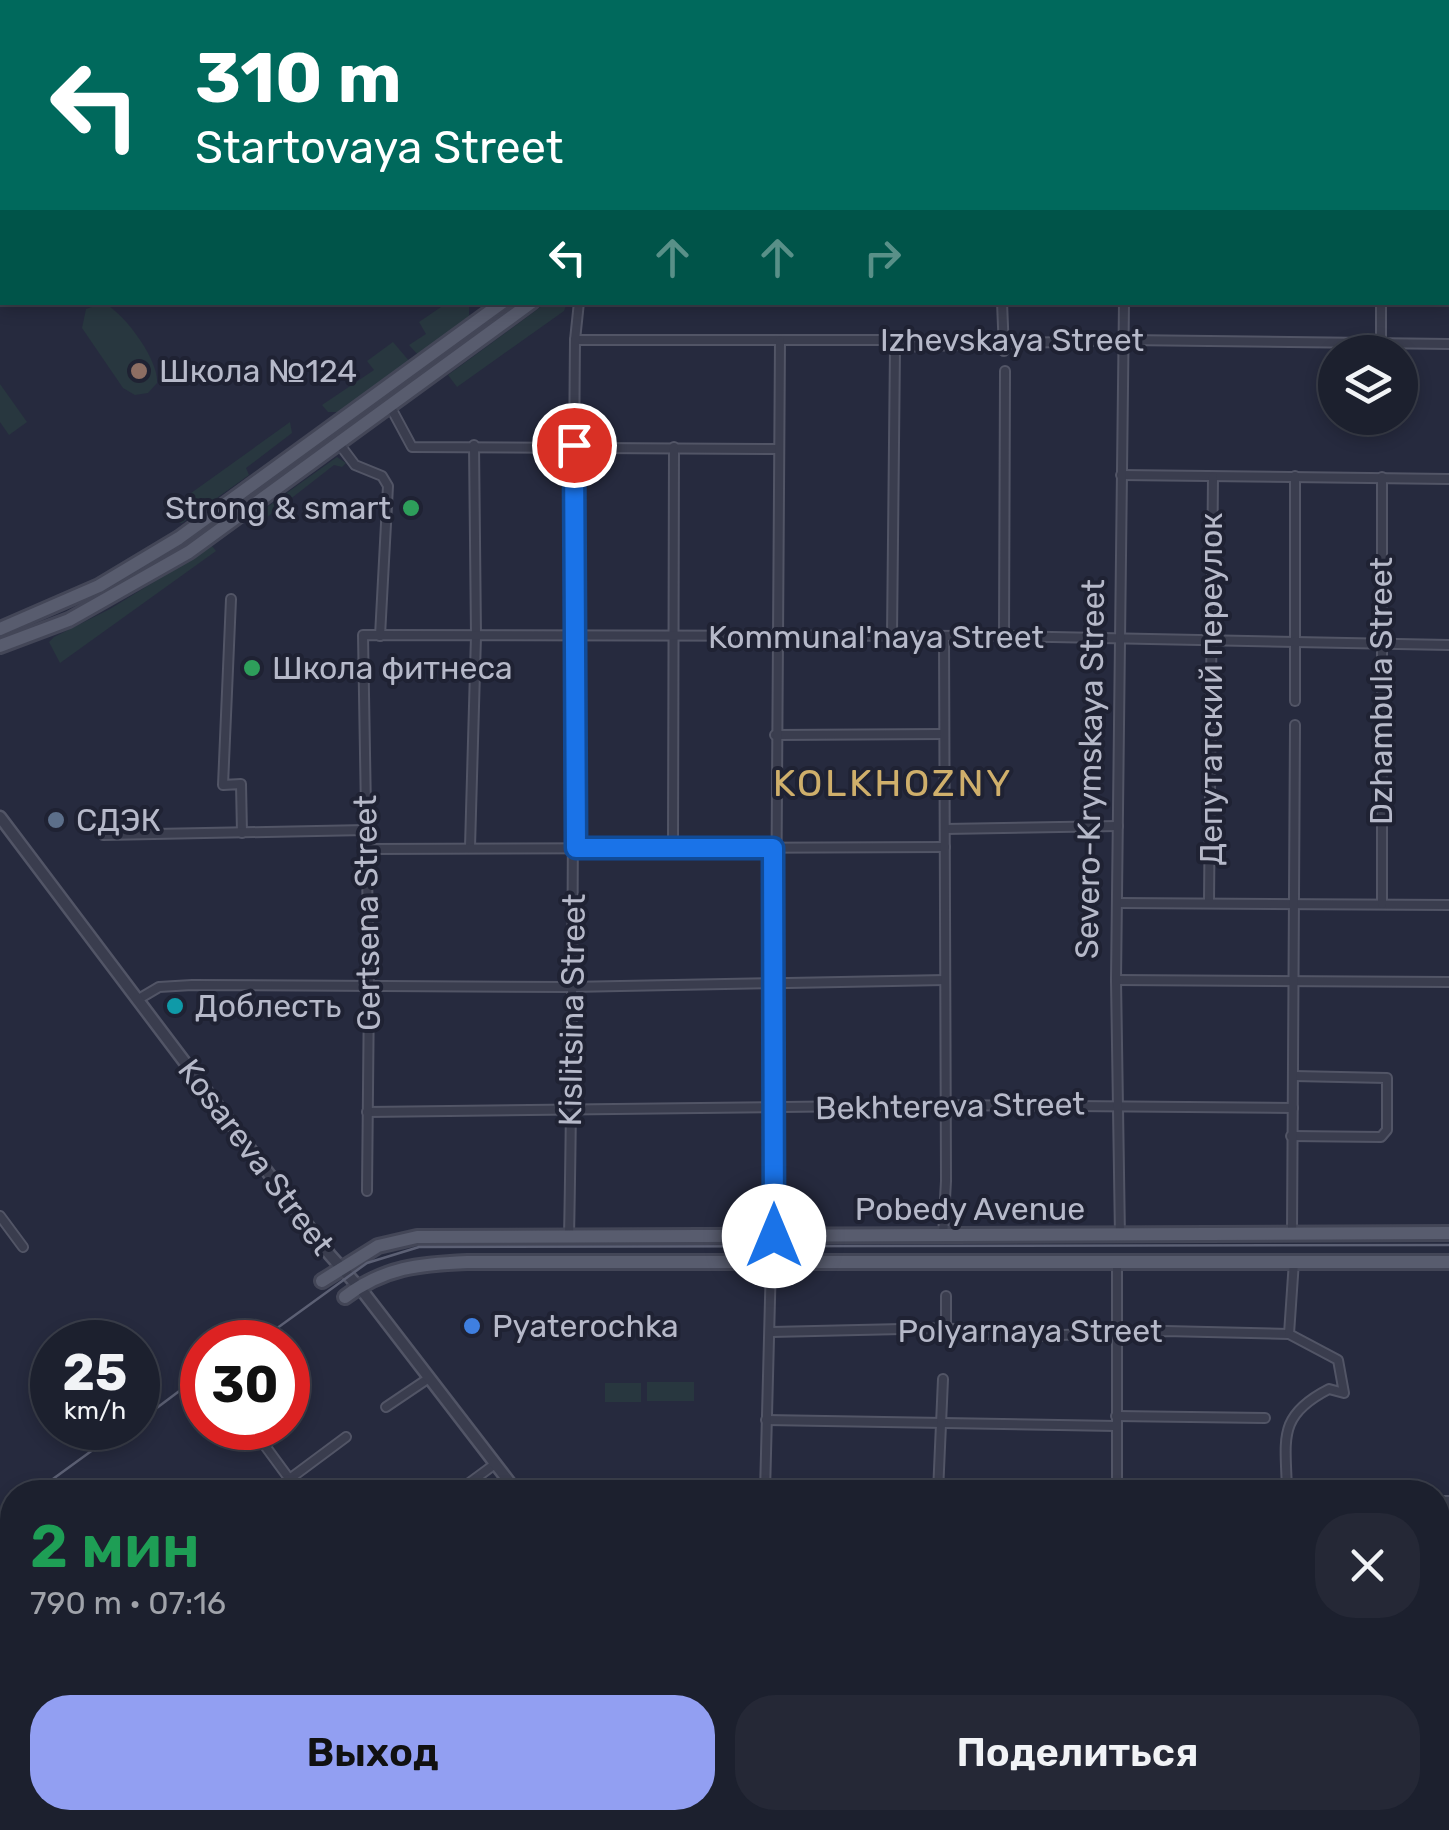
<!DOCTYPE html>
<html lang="ru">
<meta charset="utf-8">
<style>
:root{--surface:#1c202e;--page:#252836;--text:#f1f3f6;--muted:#a0a3aa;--line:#3a3e4a;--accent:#929ff2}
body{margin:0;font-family:Rubik,sans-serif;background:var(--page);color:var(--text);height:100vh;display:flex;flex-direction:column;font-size:38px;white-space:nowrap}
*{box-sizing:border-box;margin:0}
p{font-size:32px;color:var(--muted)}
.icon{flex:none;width:55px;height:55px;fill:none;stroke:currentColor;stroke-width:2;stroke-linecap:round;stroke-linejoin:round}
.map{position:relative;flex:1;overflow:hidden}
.side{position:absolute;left:0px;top:1480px;width:1450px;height:350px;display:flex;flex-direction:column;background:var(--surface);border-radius:40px 40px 0 0;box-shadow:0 5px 15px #0003,0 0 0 2px var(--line)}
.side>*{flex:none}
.banner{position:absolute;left:0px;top:0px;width:1450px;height:305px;box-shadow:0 5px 15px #0003,0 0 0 2px var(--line);background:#00695c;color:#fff;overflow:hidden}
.tools{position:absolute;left:1318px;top:335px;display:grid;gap:20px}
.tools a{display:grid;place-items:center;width:100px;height:100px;border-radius:50%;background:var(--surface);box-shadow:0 5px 15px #0003,0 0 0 2px var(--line);font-size:50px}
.speed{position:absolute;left:30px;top:1320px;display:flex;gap:20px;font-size:50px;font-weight:700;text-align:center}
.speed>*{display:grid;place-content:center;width:130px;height:130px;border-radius:50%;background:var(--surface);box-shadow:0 5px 15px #0003,0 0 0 2px var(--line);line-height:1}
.speed small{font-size:25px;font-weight:400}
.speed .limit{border:15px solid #d22;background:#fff;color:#111}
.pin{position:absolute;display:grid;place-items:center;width:85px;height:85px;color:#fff;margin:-42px;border:5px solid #fff;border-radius:50%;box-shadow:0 2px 10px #0007}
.me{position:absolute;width:110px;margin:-55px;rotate:0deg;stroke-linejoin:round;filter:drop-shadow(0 0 8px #0008)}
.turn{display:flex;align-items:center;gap:35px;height:210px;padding:0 30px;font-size:45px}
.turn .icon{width:130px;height:130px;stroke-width:2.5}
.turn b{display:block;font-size:70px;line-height:85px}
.lanes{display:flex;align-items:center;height:95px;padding:0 30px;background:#0003;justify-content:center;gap:50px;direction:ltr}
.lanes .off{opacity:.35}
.round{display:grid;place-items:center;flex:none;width:105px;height:105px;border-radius:40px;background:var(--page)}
.headline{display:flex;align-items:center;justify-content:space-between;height:170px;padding:0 30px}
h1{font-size:60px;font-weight:600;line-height:75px;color:#1e9e55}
.primary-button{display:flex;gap:20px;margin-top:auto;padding:20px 30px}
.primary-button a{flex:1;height:115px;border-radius:40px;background:var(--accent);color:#111;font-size:40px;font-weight:600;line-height:115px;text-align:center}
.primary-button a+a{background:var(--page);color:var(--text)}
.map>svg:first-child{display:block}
</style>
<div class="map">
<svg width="1449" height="1830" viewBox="0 0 1449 1830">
<rect width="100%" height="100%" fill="#262a3e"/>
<g fill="#28373f">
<polygon points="0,0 180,0 2,2 0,121"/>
<path d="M103,303C123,311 159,360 157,383L148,393L135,395L123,388L82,328L86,309Z"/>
<polygon points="447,303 469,303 469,317 419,356 409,345 426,334 419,322"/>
<polygon points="546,303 567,303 564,311 457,387 448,375"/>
<polygon points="393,342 410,362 341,412 328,412 322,405 374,370 367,361"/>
<polygon points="0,384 27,422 9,435 0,422"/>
<polygon points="290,422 292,433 246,468 249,475 182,523 174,521 166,511"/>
<polygon points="337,457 346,463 342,467 334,465 266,518 263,510"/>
<polygon points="212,546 216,551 60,663 49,642 54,637 110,609"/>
<rect x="647" y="1382" width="47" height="19"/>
<rect x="605" y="1383" width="36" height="19"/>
</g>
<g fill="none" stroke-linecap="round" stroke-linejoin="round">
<g stroke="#525566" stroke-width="12">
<g id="minor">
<polyline points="1033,0 1035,2"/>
<polyline points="1135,0 1137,2"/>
<polyline points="1239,0 1241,2"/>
<polyline points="1002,302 1004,351"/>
<polyline points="575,340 885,340 895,347 1126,340 1449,344"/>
<polyline points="1381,344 1381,302"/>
<polyline points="391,408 412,447 778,449"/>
<polyline points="340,445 355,465 382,476 388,486 380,636"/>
<polyline points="1121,475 1449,479"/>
<polyline points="1295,476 1295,701"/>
<polyline points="231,599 223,785 241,784 242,833"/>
<polyline points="892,636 895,347"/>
<polyline points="1004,636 1005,371"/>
<polyline points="775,735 944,734"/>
<polyline points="945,829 1118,826"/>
<polyline points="103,835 367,830"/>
<polyline points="470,847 476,636 474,445"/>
<polyline points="673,847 674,447"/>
<polyline points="367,849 945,847"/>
<polyline points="1209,902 1213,477"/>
<polyline points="1118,903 1449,905"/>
<polyline points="1382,904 1382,477"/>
<polyline points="1116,980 1449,982"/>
<polyline points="137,1000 159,987 192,985 569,987 945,980"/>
<polyline points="367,1112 944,1105 1293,1108"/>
<polyline points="1291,1136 1381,1137 1387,1130 1387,1078 1294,1076"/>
<polyline points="367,1191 369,989 363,635 1004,636 1449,645"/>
<polyline points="0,1216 23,1247"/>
<polyline points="774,1235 780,340"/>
<polyline points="1292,1235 1295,725"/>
<polyline points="943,1236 946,1181 944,637"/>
<polyline points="1120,1236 1116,980 1124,302"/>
<path d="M569,1237C575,938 572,639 575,340L579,302"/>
<polyline points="946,1296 946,1328"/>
<polyline points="771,1332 946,1328 1012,1337 1165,1331 1289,1334"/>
<polyline points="386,1407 429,1378"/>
<polyline points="1116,1416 1265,1418"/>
<polyline points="766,1420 1116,1426"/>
<polyline points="252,1428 299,1492"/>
<polyline points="272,1492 346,1437"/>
<polyline points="457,1492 495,1464"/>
<polyline points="765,1492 771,1261"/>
<polyline points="938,1492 943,1379"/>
<polyline points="1117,1492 1117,1261"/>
<path d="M1287,1492C1286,1440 1276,1416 1329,1389L1344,1393L1338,1360L1289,1334L1294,1261"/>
<polyline points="1438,1501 1449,1501"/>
<polyline points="0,1643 12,1659"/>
<polyline points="1438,1682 1449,1680"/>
<polyline points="128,1818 137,1830"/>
<polyline points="369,1818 379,1830"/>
<polyline points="647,1818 656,1830"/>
<polyline points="932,1818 941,1830"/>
<polyline points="1158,1818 1168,1830"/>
<polyline points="1362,1818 1371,1830"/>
<polyline points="169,1830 186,1818"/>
<polyline points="334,1830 351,1818"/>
<polyline points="1021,1830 1038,1818"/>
<polyline points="1191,1830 1207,1818"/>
</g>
</g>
<g stroke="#525566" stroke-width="15">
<g id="tertiary">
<polyline points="0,817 330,1255 364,1293 517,1492"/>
<polyline points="764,1818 773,1830"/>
<polyline points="543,1830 560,1818"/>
</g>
</g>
<g stroke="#525566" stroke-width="16">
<g id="secondary">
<polyline points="1357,0 1359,2"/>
<polyline points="1370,0 1372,2"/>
<polyline points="207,2 211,0"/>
<polyline points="997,2 1001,0"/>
<polyline points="1448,109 1449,111"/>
<polyline points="1448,126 1449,128"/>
<polyline points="0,148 2,146"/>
</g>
</g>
<g stroke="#434657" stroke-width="18">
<g id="primary">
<polyline points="809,0 811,2"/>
<polyline points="831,0 833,2"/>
<polyline points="896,2 899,0"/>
<polyline points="927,2 930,0"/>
<polyline points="954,2 958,0"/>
<polyline points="0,629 99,586 179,538 503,302"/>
<polyline points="0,646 69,620 189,552 532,302"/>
<polyline points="322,1281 378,1246 417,1237 1449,1233"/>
<path d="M345,1297C384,1267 420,1264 467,1262H1449"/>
</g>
</g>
<use href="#minor" stroke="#3a3d4e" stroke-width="8"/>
<use href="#tertiary" stroke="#3a3d4e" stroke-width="10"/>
<use href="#secondary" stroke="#484b61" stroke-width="11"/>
<use href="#primary" stroke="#585c6e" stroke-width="12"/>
<g stroke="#5c6074" stroke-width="2.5">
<polyline points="258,1342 367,1263 419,1247 1449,1245"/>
<polyline points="138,1422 202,1374"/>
<polyline points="35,1492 123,1428"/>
<polyline points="0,1525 12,1515"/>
</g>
</g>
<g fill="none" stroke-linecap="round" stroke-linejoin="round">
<g stroke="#114b97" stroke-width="25">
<polyline id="route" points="574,445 576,848 773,848 774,1236"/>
</g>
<use href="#route" stroke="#1a73e8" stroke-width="18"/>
</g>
<circle fill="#8d6e63" stroke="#1f2233" stroke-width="4" cx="139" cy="371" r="10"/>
<g fill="#2e9e5b" stroke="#1f2233" stroke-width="4">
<circle cx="411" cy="508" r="10"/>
<circle cx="252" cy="668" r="10"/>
</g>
<circle fill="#5c6f8a" stroke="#1f2233" stroke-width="4" cx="56" cy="820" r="10"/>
<circle fill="#0f9aa8" stroke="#1f2233" stroke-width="4" cx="175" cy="1006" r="10"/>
<circle fill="#3f7fe0" stroke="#1f2233" stroke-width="4" cx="472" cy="1326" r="10"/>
<g text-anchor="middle" stroke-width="8" stroke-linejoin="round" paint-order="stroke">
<g font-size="32" fill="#b6b9c9" stroke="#1f2233">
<text x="1012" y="351">Izhevskaya Street</text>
<text x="876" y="648">Kommunal'naya Street</text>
<text transform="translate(1211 689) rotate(-90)" y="11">Депутатский переулок</text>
<text transform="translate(1381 691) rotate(-90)" y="11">Dzhambula Street</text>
<text transform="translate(1090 769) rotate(-89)" y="11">Severo-Krymskaya Street</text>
<text transform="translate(367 913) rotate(-91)" y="11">Gertsena Street</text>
<text transform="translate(572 1010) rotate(-89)" y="11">Kislitsina Street</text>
<text transform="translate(950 1106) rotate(-1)" y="11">Bekhtereva Street</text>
<text transform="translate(256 1157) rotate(53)" y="11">Kosareva Street</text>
<text x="970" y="1220">Pobedy Avenue</text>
<text x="1030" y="1342">Polyarnaya Street</text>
</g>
<g font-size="32" fill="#b6b9c9" stroke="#1f2233" text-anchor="start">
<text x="159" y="382">Школа №124</text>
<text x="391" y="519" text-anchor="end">Strong &amp; smart</text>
<text x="272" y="679">Школа фитнеса</text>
<text x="76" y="831">СДЭК</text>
<text x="195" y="1017">Доблесть</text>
<text x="492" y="1337">Pyaterochka</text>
</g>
<g font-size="38" letter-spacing="2.5" fill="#cfaf6b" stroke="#1f2233">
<text x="893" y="796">KOLKHOZNY</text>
</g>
</g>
</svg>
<div class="tools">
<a><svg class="icon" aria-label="layers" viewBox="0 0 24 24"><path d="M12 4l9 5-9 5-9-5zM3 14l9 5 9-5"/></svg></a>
</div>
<div class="speed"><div>25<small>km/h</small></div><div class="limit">30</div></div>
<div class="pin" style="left:574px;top:445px;background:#d93025"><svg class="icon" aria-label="arrive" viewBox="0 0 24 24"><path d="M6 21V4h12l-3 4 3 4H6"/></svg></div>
<svg class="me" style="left:774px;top:1236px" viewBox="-20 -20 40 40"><circle r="19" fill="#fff"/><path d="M0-13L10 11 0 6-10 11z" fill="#1a73e8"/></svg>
<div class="banner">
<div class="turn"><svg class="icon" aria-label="left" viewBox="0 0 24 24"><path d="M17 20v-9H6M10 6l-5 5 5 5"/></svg><div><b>310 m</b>Startovaya Street</div></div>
<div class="lanes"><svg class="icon" aria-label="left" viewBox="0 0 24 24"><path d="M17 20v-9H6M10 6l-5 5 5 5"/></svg><svg class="icon off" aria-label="ahead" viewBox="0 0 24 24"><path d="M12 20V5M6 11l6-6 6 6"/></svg><svg class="icon off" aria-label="ahead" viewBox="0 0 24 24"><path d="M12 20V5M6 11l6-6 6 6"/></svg><svg class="icon off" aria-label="right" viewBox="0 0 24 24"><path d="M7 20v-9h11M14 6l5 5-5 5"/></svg></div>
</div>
<section class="side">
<div class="headline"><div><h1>2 мин</h1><p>790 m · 07:16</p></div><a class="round"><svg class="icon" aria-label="close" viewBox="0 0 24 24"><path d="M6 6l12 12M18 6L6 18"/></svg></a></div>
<div class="primary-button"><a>Выход</a><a>Поделиться</a></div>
</section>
</div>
